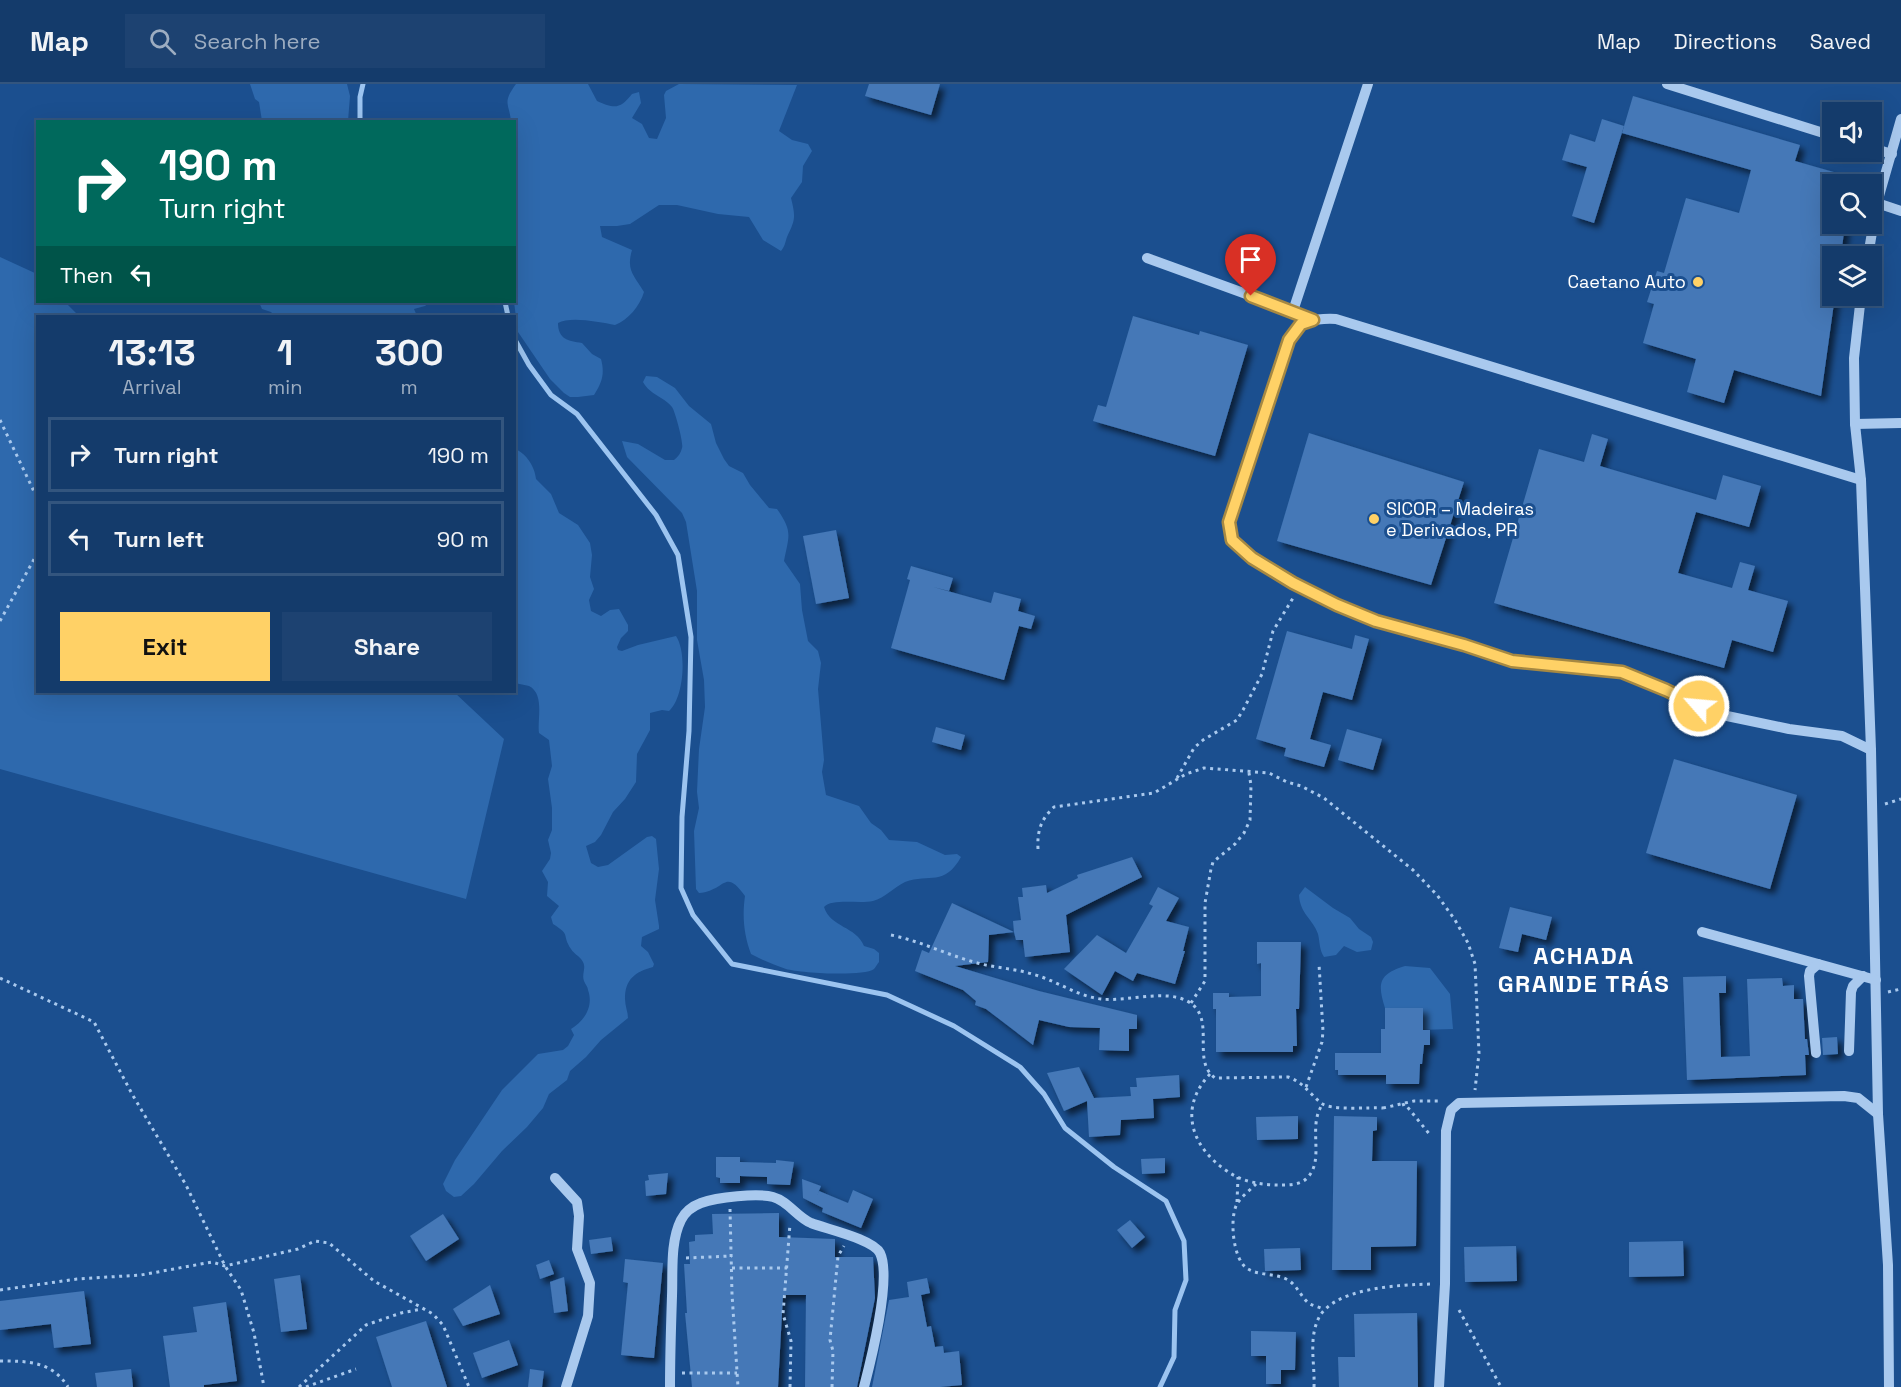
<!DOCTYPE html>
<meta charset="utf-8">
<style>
:root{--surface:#143b6b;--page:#1d4271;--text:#f1f3f6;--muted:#9dadc1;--line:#33557e;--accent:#ffd166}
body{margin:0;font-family:"Space Grotesk",sans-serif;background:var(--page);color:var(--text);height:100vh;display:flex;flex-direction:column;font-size:22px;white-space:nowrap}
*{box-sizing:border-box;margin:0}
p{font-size:20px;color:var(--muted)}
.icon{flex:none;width:33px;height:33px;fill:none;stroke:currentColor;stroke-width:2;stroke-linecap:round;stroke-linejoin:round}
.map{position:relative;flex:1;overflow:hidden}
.drawer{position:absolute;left:36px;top:231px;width:480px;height:378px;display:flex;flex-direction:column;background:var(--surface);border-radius:0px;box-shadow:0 6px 24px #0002,0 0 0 2px var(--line)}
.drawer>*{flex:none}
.banner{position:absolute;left:36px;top:36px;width:480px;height:183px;border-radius:0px;box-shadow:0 6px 24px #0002,0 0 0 2px var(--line);background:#00695c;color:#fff;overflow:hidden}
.buttons{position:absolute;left:1822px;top:18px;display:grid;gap:12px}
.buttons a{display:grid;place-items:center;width:60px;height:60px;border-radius:0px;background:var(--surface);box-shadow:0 6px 24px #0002,0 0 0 2px var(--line);font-size:30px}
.pin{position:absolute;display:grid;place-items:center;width:51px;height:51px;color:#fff;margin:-62px -26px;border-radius:50% 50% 50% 0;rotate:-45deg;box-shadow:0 0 6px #0007}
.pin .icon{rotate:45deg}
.me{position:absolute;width:66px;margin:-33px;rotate:297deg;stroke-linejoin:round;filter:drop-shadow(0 0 4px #0008)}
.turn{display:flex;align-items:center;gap:21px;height:126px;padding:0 24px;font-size:27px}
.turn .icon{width:78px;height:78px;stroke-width:2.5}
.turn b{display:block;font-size:42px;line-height:51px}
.then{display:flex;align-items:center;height:57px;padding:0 24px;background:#0003;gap:12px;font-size:22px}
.eta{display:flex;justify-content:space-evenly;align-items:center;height:102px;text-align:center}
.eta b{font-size:36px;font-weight:800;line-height:42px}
.cta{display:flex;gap:12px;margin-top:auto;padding:12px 24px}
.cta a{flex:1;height:69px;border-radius:0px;background:var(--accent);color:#111;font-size:24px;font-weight:800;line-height:69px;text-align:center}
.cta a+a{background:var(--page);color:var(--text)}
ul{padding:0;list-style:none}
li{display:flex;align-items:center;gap:18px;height:75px;margin:0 12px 9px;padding:0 12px;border:3px solid var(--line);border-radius:0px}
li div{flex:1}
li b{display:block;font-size:22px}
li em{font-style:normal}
header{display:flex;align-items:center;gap:36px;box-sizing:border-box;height:84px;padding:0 30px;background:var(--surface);border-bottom:2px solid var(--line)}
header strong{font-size:28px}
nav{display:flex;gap:33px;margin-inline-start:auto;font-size:21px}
.search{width:420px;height:54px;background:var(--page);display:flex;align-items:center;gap:15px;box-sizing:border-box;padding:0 21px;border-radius:0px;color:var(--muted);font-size:22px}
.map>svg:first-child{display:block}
</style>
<header>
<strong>Map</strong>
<div class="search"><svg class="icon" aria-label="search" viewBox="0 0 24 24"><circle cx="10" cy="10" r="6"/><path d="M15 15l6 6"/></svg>Search here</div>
<nav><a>Map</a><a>Directions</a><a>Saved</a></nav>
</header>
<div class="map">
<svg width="1901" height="1303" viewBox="0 0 1901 1303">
<defs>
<filter id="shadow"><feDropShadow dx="5" dy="5" stdDeviation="3" flood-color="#0009"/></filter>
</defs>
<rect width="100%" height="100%" fill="#1b4f8f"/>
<g fill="#2e69ad">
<polygon points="250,0 347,0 350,12 348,37 262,37 259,18 255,15"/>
<path d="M516,0H588L597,17C615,25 620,25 632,10L639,8L641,19L632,34L642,40L649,54L657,55L666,34L664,11L666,7L679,0L797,1L779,47L792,56L808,60L812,67L803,82L802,98L791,114C796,134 795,136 787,153C785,159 785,162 781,167L763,156L749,133L718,130L677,121H659L630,140L617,142H600L602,153L632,166C626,187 634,191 644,208C640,222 628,236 615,241C600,238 570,232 558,239C558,255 568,257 582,259L592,270L601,275C605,290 602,298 594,311L578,313H570L564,309L550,295L518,248L514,218V38L511,37C509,19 502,19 516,0Z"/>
<polygon points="0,173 37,190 38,218 65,218 79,232 38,232 38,608 454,608 504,655 466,815 0,685"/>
<polygon points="259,218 430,218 425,222 414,225 417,232 275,232 271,228 262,225"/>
<path d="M646,292L657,293L675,304L689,322L711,340L716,359L724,375L729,382L743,389L750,401L769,424L777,425C793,448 789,451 784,477L800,500L802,526L808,557L818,567L821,579L818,605L824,676L822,688L826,711L859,722L871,739L881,746L889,756L917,758L945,771L957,770L961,773C944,803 930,789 905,798C894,803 885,814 873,817C859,820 832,814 824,823C831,844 856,842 864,862L874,865L879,869V878C877,880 876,883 874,885C863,893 800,889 786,885C774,881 762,876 751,870C744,851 742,833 745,812C724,783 726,807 699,809L696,805L694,747L699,724L697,708L699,665L705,623L704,596L697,556V507L686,438L682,429L627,373L622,357L638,360L665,376H674C678,373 681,369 682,364C684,360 675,327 672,323C663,312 650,311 643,298Z"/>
<path d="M515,365C526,369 535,383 536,395L551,410L559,429L578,441L590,459L592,471L590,493L594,505L589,516L591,527L601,532L610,526L619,525L628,541V547L621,554L617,563L618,566L622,567L638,561L676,552C687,568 684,614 669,627L662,626L650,629V646L637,670L636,698L625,715L613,728L601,751L595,758L586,762L591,779L598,783L608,781L647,753L652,752L656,755L659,785L655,816L659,842V845L642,853L641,862L648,868L654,880L653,883C635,888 625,895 625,915C625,922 628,928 628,934L601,956L586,973L570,987L567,996L549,1010L543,1024L527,1043L502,1067L474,1100L461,1112L454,1113L446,1107L443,1100L455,1076L502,1006L538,970L563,966L568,962L574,951L571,945C584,937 594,923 588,906C588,903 585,900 584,897C581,889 588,883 581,875C578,871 574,870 571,865C561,850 572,852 553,840L551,833L559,822L547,812L548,798L542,787L550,775L551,769L548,756L552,746V724L548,695L552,682L549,656L539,649C537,636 545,610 529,602C525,601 519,600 515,599Z"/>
<path d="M1305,803L1333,824L1350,834L1359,845L1371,853L1373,858L1371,866L1357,868L1344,862L1336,871L1324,873C1319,865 1320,858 1318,850C1313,835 1300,830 1299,811Z"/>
<path d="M1405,882L1430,884L1450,910L1453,945L1419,946L1423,938V924H1385C1377,899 1379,890 1405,882Z"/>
</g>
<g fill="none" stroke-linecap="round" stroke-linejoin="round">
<g stroke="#9cc4f0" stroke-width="5">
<polyline points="360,38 360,13 363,0"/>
<polyline points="505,218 508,232"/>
<polyline points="514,254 529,281 551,311 577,330 656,431 678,471 691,553 689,647 682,733 681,804 693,831 732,880 887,911 954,942 1020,983 1044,1010 1065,1044 1114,1083 1166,1117 1184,1157 1186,1196 1175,1226 1174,1273 1160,1303"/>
</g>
</g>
<g fill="#4478b7" filter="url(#shadow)">
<polygon points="869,0 940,0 931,31 865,12"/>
<polygon points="1633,12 1800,61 1795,77 1862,96 1861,100 1833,100 1833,140 1845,140 1841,172 1833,172 1833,212 1835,212 1821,312 1734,286 1724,319 1687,308 1696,275 1643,259 1654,220 1647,218 1657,187 1664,189 1686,114 1739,129 1751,86 1622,49"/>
<polygon points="1602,35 1624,42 1594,139 1572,132 1587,83 1562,76 1570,50 1595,58"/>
<polygon points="1133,232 1199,251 1200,247 1248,261 1215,372 1093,337 1098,321 1106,323"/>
<polygon points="1309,349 1464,398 1431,501 1277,457"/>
<polygon points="1592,350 1608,355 1600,382 1716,416 1723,391 1761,402 1749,443 1696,428 1678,489 1732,504 1740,478 1755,482 1748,506 1788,517 1773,568 1732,556 1724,584 1494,519 1539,365 1584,378"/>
<polygon points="836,446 849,514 816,520 803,452"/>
<polygon points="911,482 953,494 949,507 933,503 991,519 994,508 1021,515 1018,527 1035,532 1031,545 1019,542 1004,596 891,564 910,496 907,495"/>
<polygon points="1287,547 1352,565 1355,551 1369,555 1352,616 1323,608 1310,655 1331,661 1324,683 1284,672 1286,664 1256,655"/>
<polygon points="936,643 965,651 961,666 932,658"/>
<polygon points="1347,645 1382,655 1373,686 1338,676"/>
<polygon points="1674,675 1797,711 1770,805 1646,769"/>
<polygon points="1132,773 1142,793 1066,831 1070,868 1025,873 1023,856 1016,856 1014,848 989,851 988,878 955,882 1039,907 1137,931 1137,945 1129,945 1129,967 1099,966 1100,944 1069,943 1039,936 1033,961 986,925 975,921 976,917 963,906 915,887 922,866 929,869 952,819 1014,848 1013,837 1021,836 1018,813 1023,813 1022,804 1046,801 1047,809 1078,794 1077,791"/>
<polygon points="1158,803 1179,814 1166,837 1189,843 1183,867 1185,867 1175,900 1137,889 1133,897 1115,887 1102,911 1064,885 1097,851 1126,869 1153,822 1149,820"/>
<polygon points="1510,823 1552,833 1546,856 1522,850 1518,868 1499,864"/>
<polygon points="1257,858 1301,858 1299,925 1296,925 1297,962 1293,962 1293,968 1216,968 1216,925 1213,925 1213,909 1229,909 1229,913 1261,912 1261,879 1257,880"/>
<polygon points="1726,892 1726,909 1719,909 1721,973 1750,972 1747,895 1782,894 1783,902 1794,901 1794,915 1803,915 1805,955 1807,955 1809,971 1805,971 1806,991 1687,996 1683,893"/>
<polygon points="1385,924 1423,924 1423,946 1430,946 1430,961 1424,961 1422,980 1420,980 1419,1000 1386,1000 1386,991 1338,991 1338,986 1335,986 1335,969 1381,969 1381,945 1385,945"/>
<polygon points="1837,953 1838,970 1823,971 1822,954"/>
<polygon points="1079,983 1094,1014 1131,1012 1130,1003 1137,1003 1136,994 1179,991 1180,1013 1153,1015 1154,1034 1121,1036 1120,1051 1089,1053 1087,1017 1064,1027 1047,989"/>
<polygon points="1298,1032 1298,1055 1257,1056 1256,1033"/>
<polygon points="1334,1032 1377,1033 1377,1046 1373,1047 1372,1077 1417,1077 1416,1162 1371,1163 1371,1186 1332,1186"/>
<polygon points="716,1073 740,1073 740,1078 776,1079 776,1076 794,1078 790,1101 767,1100 767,1093 740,1092 740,1099 720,1099 720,1094 716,1093"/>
<polygon points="1165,1074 1165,1089 1142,1090 1141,1075"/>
<polygon points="668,1089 666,1110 646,1112 645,1097 649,1096 648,1091"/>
<polygon points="802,1095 821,1102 816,1114 819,1107 848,1119 853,1106 873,1115 861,1144 822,1128 823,1124 803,1114"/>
<polygon points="779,1129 779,1153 835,1155 835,1173 873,1173 875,1214 857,1303 805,1303 806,1211 783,1211 778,1303 692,1303 685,1229 687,1229 684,1180 690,1180 689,1158 695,1157 695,1151 713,1150 712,1130"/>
<polygon points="443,1130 459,1155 426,1177 410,1152"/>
<polygon points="1130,1136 1145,1153 1132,1164 1117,1146"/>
<polygon points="611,1153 613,1167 591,1170 589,1156"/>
<polygon points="1683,1157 1684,1192 1629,1193 1629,1158"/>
<polygon points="1516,1162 1517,1197 1465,1198 1464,1163"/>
<polygon points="1300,1164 1301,1186 1265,1187 1264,1165"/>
<polygon points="625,1175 663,1179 654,1274 621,1271 628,1199 623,1198"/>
<polygon points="549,1176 554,1190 540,1195 536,1181"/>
<polygon points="300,1191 307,1245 281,1248 274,1195"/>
<polygon points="564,1193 568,1227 554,1229 550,1198"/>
<polygon points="927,1194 930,1209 921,1211 927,1243 931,1242 935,1263 943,1262 944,1269 959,1267 962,1301 940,1303 872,1303 889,1216 909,1213 907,1198"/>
<polygon points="490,1201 500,1230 463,1242 453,1225"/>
<polygon points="84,1207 91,1260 54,1264 51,1240 0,1246 0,1217"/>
<polygon points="226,1218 237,1297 204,1301 204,1303 170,1303 163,1252 197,1248 193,1223"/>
<polygon points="1417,1229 1418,1303 1339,1303 1338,1273 1355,1273 1354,1230"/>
<polygon points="426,1237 447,1303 392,1303 376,1253"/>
<polygon points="1251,1247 1296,1248 1295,1286 1281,1286 1281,1300 1266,1300 1266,1272 1251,1272"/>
<polygon points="509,1256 518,1281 482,1294 473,1269"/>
<polygon points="131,1285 133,1303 97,1303 95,1289"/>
<polygon points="530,1285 544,1287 542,1303 528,1303"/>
</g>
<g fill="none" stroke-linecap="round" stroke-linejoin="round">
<g stroke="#a9c9ee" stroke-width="3" stroke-dasharray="3 4.5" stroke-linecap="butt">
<polyline points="0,336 38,416"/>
<polyline points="0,537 38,468"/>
<polyline points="1177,694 1194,664 1203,656 1237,636 1243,626 1262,590 1273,547 1293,514"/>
<polyline points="1885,720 1901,715"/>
<path d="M1038,765C1037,747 1041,735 1054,723L1154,709L1186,690L1204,684L1269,689L1287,698L1301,702L1324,714L1413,786L1437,811L1455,836L1468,859L1475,880L1479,969L1475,1006"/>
<path d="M891,851C920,857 945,870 974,878C993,884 1013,884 1032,890C1056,896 1076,912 1101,915C1126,918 1165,905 1187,917C1218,933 1190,976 1215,994L1288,993C1303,998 1309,1009 1321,1019C1330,1027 1370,1023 1383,1024"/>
<polyline points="0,894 94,938 132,1010 186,1101 225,1182 241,1206 254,1249 264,1303"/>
<polyline points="1888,908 1901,905"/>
<polyline points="1191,919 1205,897 1205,819 1211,785 1213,778 1235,760 1244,749 1250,736 1251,701 1249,689"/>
<path d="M1210,990C1178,1024 1191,1063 1227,1087C1242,1098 1262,1101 1280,1101C1289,1101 1299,1101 1306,1095C1326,1077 1307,1044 1322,1021"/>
<polyline points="1306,1003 1322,958 1323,947 1319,880"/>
<polyline points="1402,1021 1405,1020 1431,1052"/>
<polyline points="1383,1024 1414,1017 1441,1017"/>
<path d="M1256,1100C1250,1106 1241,1113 1237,1120C1229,1134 1233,1177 1248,1185C1260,1192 1276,1189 1288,1196C1298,1202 1301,1214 1310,1220C1314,1222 1319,1223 1323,1225"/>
<polyline points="1237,1118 1238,1093"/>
<polyline points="730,1125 732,1210 738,1303"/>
<polyline points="686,1174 732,1172"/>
<polyline points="732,1184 787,1184"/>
<polyline points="0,1206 77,1195 141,1191 212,1178 225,1182 298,1165 315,1157 329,1159 374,1197 433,1230 443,1241 469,1303"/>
<polyline points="1459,1226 1501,1303"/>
<path d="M0,1277C27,1277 52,1277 68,1303"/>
<polyline points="682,1289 737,1289"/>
<polyline points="299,1303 366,1241 401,1229 422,1225"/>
<polyline points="306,1303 356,1285"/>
<polyline points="790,1303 791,1257 783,1230 790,1140"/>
<polyline points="832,1303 833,1267 830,1256 838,1172 844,1162"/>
<path d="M1314,1303C1315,1282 1309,1258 1317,1238C1329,1203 1401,1201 1431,1200"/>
</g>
<g stroke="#a9c9ee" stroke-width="10">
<polyline points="1667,0 1833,52"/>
<polyline points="1872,64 1892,70"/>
<polyline points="1877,119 1901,127"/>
<polyline points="1868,172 1877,119 1901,35"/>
<polyline points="1147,174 1293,227 1313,236"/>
<polyline points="1861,212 1854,274 1855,340 1861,396 1871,666 1878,1030 1888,1181 1889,1303"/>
<polyline points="1293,227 1368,0"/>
<polyline points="1855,340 1901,339"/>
<path d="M1861,396L1336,235C1314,234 1301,237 1289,256L1229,438L1232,456L1252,474L1302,503L1376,537L1464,561L1512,577L1622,588L1666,606L1699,622L1727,632L1789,645L1842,652L1871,666"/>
<polyline points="1702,848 1876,896"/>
<polyline points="1849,967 1851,908 1853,902 1863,892"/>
<polyline points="1816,969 1809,892 1810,887 1818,880"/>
<polyline points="555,1094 577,1118 579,1132 577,1165 590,1199 588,1232 566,1303"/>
<path d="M670,1303C670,1273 671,1242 672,1212C673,1188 670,1158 681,1136C685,1128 693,1122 701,1119C717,1113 758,1109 773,1113C788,1117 797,1133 811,1139C826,1145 873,1155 880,1169C892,1194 871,1276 864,1303"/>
<polyline points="1439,1303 1445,1200 1446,1047 1451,1026 1459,1019 1844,1012 1858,1014 1878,1030"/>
</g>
</g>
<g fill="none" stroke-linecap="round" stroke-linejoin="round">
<g stroke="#a68842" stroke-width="15">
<polyline id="route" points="1251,212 1313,236 1301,240 1289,256 1229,438 1232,456 1252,474 1293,499 1337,521 1376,537 1464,561 1512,577 1622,588 1666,606 1699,622"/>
</g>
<use href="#route" stroke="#ffd166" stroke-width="10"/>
</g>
<g fill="#ffd166" stroke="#1b4f8f" stroke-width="2">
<circle cx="1698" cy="198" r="6"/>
<circle cx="1374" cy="435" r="6"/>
</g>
<g text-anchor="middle" stroke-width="6" stroke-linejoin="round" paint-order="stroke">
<g font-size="18" fill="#fff" stroke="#1b4f8f" text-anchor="end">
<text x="1686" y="204">Caetano Auto</text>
<text x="1386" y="431" text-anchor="start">SICOR – Madeiras<tspan x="1386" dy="21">e Derivados, PR</tspan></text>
</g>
<g font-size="24" font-weight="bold" letter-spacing="1.5" fill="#fff" stroke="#1b4f8f">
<text x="1584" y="880">ACHADA<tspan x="1584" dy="28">GRANDE TRÁS</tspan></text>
</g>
</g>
</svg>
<div class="buttons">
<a><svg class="icon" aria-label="sound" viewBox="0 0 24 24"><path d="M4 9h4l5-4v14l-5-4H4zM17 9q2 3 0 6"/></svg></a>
<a><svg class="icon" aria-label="search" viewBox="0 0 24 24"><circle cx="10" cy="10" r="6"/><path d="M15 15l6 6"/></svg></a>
<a><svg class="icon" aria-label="layers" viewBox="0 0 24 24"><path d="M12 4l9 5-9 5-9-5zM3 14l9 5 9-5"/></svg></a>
</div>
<div class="pin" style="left:1251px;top:212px;background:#d93025"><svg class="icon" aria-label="arrive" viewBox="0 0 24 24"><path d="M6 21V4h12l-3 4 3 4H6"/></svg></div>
<svg class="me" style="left:1699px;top:622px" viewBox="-20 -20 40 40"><circle r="17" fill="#ffd166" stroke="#fff" stroke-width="3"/><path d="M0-11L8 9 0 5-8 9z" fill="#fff"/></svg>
<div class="banner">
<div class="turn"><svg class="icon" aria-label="right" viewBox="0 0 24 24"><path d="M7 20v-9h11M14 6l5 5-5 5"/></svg><div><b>190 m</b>Turn right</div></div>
<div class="then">Then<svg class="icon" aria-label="left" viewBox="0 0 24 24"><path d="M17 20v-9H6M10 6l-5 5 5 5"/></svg></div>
</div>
<section class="drawer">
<div class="eta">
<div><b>13:13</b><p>Arrival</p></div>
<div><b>1</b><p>min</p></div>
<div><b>300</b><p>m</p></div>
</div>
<ul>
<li><svg class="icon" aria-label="right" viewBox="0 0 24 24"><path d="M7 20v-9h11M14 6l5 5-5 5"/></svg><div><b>Turn right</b></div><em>190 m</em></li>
<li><svg class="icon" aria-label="left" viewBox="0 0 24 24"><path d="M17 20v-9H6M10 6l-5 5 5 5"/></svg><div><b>Turn left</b></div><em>90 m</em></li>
</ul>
<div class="cta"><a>Exit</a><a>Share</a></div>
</section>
</div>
